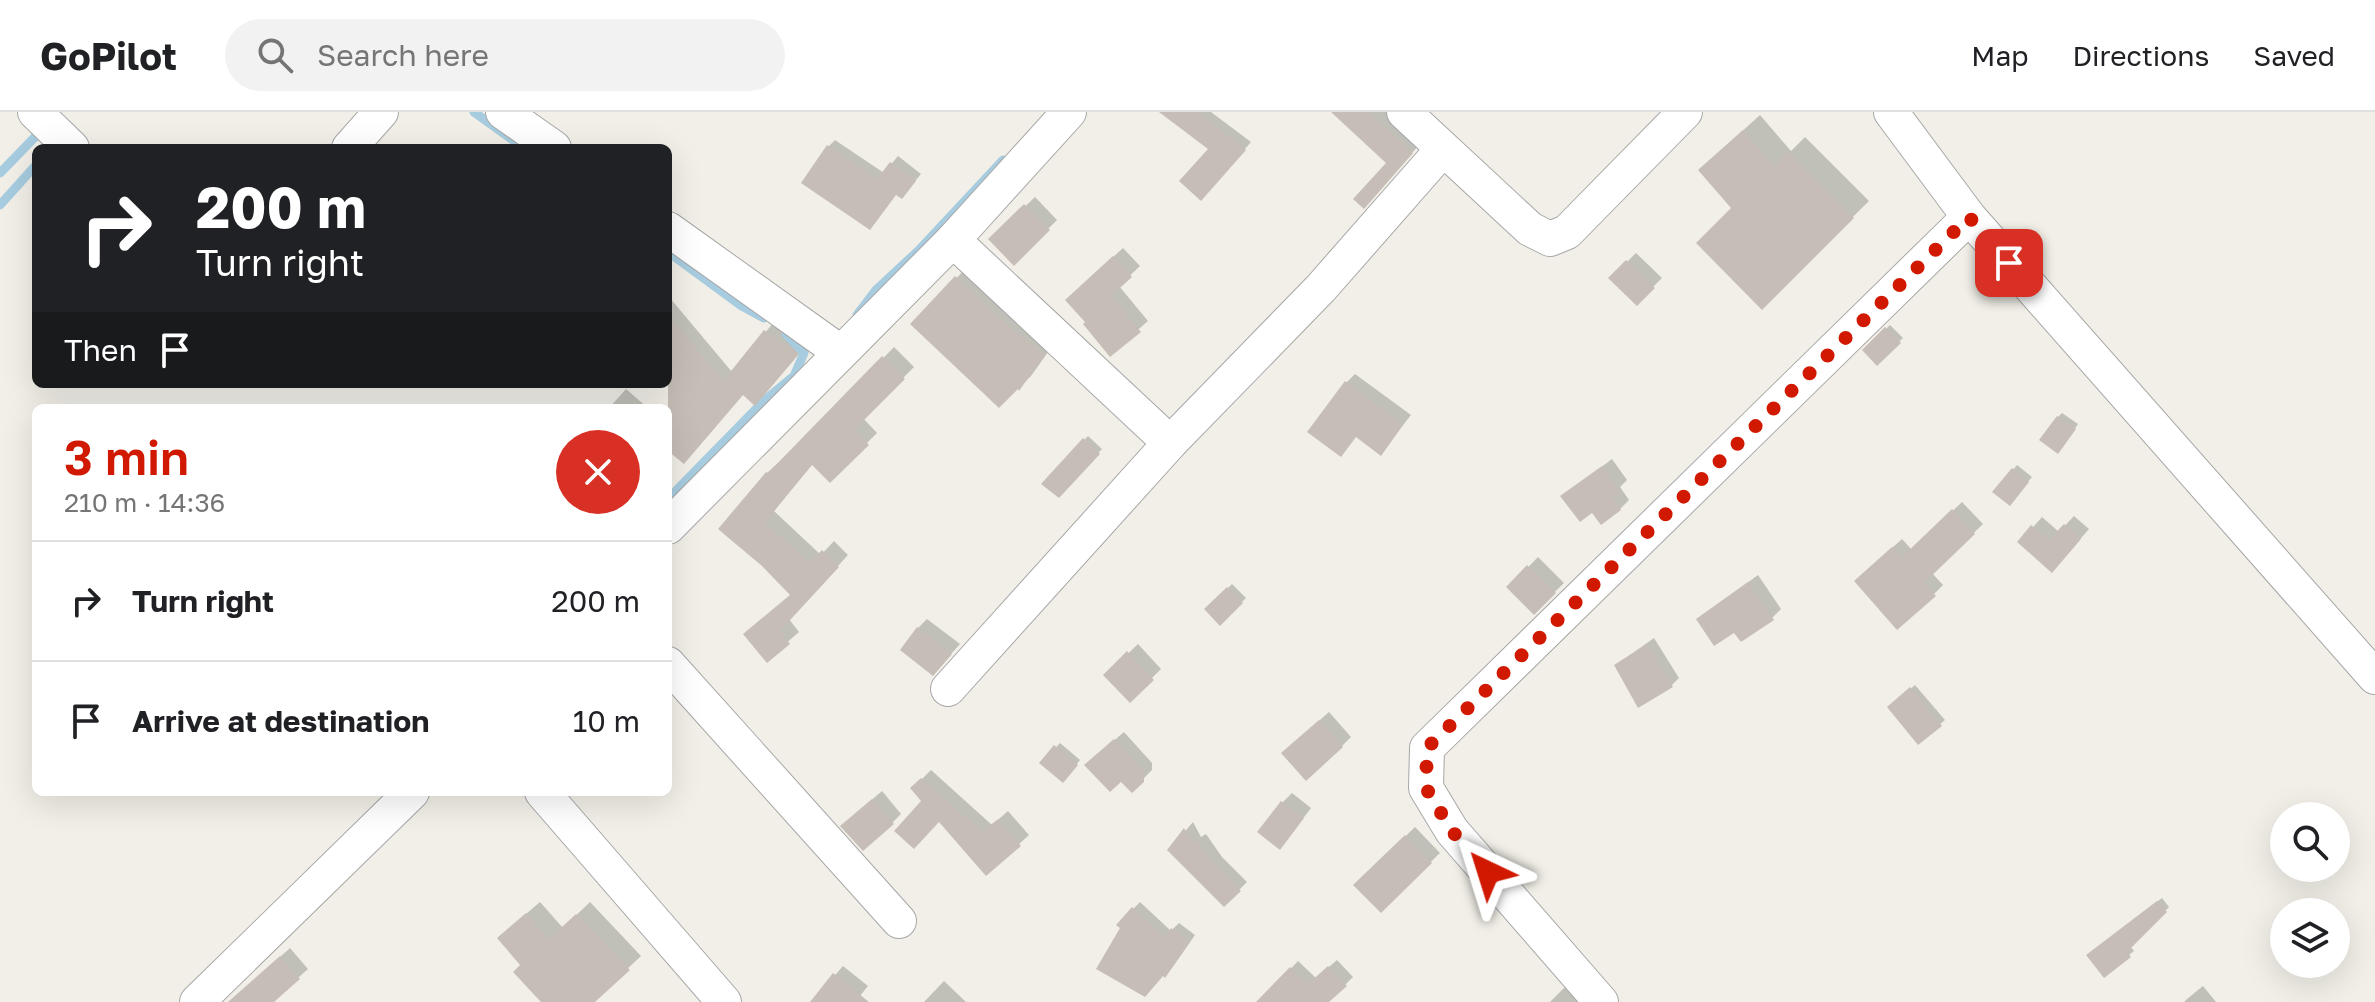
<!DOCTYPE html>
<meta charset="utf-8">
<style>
:root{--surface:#fff;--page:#f2f2f2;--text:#202124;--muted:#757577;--line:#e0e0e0;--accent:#d11800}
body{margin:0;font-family:"Golos Text",sans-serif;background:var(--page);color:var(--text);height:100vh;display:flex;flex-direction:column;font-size:30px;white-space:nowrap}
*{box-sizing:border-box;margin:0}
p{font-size:26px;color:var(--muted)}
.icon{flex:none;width:44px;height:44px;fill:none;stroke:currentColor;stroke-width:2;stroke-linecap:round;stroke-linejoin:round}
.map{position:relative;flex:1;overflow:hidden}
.panel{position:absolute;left:32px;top:292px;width:640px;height:392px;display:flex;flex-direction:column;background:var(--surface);border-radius:12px;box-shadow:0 8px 32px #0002}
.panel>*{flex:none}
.hud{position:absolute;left:32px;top:32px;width:640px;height:244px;border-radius:12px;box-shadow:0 8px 32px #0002;background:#202124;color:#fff;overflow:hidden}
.controls{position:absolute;left:2270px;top:690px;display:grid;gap:16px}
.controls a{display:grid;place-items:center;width:80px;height:80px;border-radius:50%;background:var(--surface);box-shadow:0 8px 32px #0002;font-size:40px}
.pin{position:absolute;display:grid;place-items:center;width:68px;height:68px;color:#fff;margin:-34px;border-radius:16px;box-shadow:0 4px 12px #0006}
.me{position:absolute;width:88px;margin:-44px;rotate:319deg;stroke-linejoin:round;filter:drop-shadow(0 0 6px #0008)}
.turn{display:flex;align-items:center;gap:28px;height:168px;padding:0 32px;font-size:36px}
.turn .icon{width:104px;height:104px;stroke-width:2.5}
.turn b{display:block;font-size:56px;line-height:68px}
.then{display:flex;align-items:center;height:76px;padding:0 32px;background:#0003;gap:16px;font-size:30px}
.round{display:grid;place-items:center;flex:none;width:84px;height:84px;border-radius:42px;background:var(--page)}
.head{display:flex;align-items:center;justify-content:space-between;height:136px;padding:0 32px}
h1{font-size:48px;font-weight:600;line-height:60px;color:var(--accent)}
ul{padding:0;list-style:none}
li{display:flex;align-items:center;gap:24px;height:120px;padding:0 32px;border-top:2px solid var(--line)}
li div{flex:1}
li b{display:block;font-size:30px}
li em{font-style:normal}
header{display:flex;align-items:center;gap:48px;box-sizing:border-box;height:112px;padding:0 40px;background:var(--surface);border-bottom:2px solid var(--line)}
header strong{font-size:38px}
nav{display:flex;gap:44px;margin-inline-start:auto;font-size:28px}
.search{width:560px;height:72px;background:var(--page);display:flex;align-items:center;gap:20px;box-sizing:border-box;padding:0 28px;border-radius:44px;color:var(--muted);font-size:30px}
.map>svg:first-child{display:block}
</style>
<header>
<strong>GoPilot</strong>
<div class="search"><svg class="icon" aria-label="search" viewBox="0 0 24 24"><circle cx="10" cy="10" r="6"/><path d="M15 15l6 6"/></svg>Search here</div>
<nav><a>Map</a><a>Directions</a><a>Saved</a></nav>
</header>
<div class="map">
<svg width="2375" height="890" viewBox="0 0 2375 890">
<rect width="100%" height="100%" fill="#f1efe7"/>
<g fill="#0003">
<polygon points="1162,0 1211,0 1251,30 1207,80 1211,37"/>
<polygon points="1334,0 1386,0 1420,32 1372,86 1389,51"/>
<polygon points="1760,3 1791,39 1805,25 1869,89 1762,195 1717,42"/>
<polygon points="835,28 884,61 898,44 921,62 902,85 828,35"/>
<polygon points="1035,85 1057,108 1014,151 991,127"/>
<polygon points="1123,136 1140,154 1119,174 1148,209 1110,242 1088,210 1076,179"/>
<polygon points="1636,141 1662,166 1637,191 1611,166"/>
<polygon points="969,153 1056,229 1031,264 1019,276 913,212"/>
<polygon points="670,186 732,260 774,210 806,232 764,282 743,281 708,321 666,272"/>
<polygon points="1890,213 1903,226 1877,251 1865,238"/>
<polygon points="894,235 914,255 863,306 877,321 830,368 813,351 774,399 821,443 834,429 848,443 789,507 799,520 767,548 792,482 763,453 721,417 767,361 778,351 780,352"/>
<polygon points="1355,262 1411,303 1381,341 1346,271"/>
<polygon points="626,277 648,296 609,296"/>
<polygon points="2062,301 2078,312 2062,336 2058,305"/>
<polygon points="1088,324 1102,337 1059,383 1044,372"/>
<polygon points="1612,347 1627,368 1620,375 1629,388 1620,397 1593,398 1563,384"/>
<polygon points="2017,353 2032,365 2013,387 1995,380"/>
<polygon points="1962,390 1983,412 1932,461 1943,473 1934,482 1865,460 1902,427 1912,438"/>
<polygon points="2074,404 2089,417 2061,449 2020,430 2042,405 2059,420"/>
<polygon points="1538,445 1564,471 1534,500 1509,475"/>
<polygon points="1758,463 1781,497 1772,506 1735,518 1698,507"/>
<polygon points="1232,472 1246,486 1220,511 1207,497"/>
<polygon points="927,507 960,532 942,552 918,516"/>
<polygon points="1654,526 1679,566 1672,573 1616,553"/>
<polygon points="1138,532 1161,557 1130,588 1106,563"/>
<polygon points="1915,573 1945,608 1919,630 1890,595"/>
<polygon points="1329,600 1351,625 1342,634 1293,632"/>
<polygon points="1124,620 1152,651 1152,658 1132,678 1096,644"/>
<polygon points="1060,631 1080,648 1067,664 1042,651"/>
<polygon points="931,658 992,713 1008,699 1029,723 986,762 913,676"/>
<polygon points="882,679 901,702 892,711 852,705"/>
<polygon points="1292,681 1311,696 1288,726 1283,690"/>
<polygon points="1193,710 1201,725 1206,722 1222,745 1247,770 1224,793 1169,738"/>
<polygon points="1415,715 1440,741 1381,798 1356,773"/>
<polygon points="2162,786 2169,795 2130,834 2134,839 2104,863 2093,839"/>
<polygon points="540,790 563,816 590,790 641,844 592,890 543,890 522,853 512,814"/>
<polygon points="1140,790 1171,819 1179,811 1195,823 1171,857 1119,812"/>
<polygon points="290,836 308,857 271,890 251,890 251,871"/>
<polygon points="1337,848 1353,865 1328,890 1279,890 1269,880 1298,849 1316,866"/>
<polygon points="843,854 868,874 855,890 812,890"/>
<polygon points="944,869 966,890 924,890"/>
<polygon points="1567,873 1582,890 1550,890"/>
<polygon points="2203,874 2216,890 2184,890 2187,887"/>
</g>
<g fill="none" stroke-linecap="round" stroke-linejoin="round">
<g stroke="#a7ccdf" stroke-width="9">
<polyline points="474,0 524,36"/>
<polyline points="0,61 35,25 47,20"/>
<polyline points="0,93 36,53"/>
<polyline points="668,140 740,193 764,206"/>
<polyline points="857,203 876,178 918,139 1003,48"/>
<polyline points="668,387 765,288 794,264 804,241 786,222"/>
</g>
</g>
<g fill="#c6beb6">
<polygon points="1159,0 1198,0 1246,38 1201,89 1179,69 1208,37"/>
<polygon points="1331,0 1369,0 1413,41 1364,97 1353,87 1386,51"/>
<polygon points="1743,18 1774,54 1788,40 1854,106 1762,198 1696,131 1731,96 1698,58"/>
<polygon points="827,33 877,67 890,50 916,69 902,87 896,83 870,118 801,71"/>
<polygon points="1024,92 1050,118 1014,154 988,127"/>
<polygon points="1113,144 1132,165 1111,184 1141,220 1110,245 1083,212 1085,210 1065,188"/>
<polygon points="1626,148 1655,176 1637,194 1608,166"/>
<polygon points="955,164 1014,219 1045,242 1019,279 1018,277 999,296 910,212"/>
<polygon points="668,203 723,269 764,218 799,242 755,294 743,283 684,352 668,339"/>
<polygon points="1885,215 1901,231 1877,254 1862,238"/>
<polygon points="882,244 905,267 854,318 869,333 830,371 812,353 765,410 809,451 822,438 839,455 780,519 790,532 767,551 743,522 790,483 762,454 718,417 766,360 768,361"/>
<polygon points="1345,269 1403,313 1381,344 1356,325 1341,345 1307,320"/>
<polygon points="2057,304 2076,317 2058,342 2039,328"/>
<polygon points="1083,326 1100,342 1059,386 1041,372"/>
<polygon points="1602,354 1619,379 1612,384 1621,398 1601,413 1592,401 1580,410 1560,384"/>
<polygon points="2012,356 2029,370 2010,394 1992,380"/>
<polygon points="1952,397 1975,422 1924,471 1936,484 1897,518 1854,469 1892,435 1902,445"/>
<polygon points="2064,412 2081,427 2052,461 2017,430 2031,413 2049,428"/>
<polygon points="1527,453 1556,481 1534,503 1506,475"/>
<polygon points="1748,470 1774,508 1741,530 1734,521 1714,534 1696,507"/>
<polygon points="1227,475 1243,491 1220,514 1204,497"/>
<polygon points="917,515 952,542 933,564 900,538"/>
<polygon points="1647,532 1673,575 1638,596 1614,553"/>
<polygon points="1127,539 1154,568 1130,591 1103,563"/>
<polygon points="1910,575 1942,614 1918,633 1887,595"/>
<polygon points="1319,608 1343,635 1306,669 1281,641"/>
<polygon points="1114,627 1144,660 1144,670 1132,681 1121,670 1110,680 1084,653"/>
<polygon points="1054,633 1078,653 1063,671 1039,651"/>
<polygon points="921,666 982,720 998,707 1021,734 986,764 939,710 914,737 894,719 921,689 910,676"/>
<polygon points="872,687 894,712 863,739 840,714"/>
<polygon points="1281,689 1304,706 1280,738 1257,720"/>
<polygon points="1184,716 1193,731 1197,728 1215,753 1241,779 1224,795 1167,738"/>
<polygon points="1405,723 1432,751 1381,801 1353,773"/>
<polygon points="2157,789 2167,800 2127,840 2131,845 2104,866 2086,843"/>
<polygon points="1132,795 1165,825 1171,816 1190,830 1165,866 1163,864 1145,885 1096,857 1120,816 1116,813"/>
<polygon points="526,801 549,827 576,802 630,858 595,890 541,890 513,860 520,853 497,826"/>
<polygon points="280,844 300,867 274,890 228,890"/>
<polygon points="1328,854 1347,874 1329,890 1256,890 1290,855 1308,872"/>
<polygon points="833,861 869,890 810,890"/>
</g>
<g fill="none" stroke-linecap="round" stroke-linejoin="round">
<g stroke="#a7a7a7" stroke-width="36">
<g id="street">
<polyline points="35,0 72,36"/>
<polyline points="503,0 554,36"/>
<polyline points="1404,0 1530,117 1550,127 1567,120 1685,0"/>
<polyline points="1891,0 1969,105 2375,565"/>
<polyline points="349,36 381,0"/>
<polyline points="668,117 840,240"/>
<polyline points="953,128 1170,331"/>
<polyline points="668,415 953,128 1069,0"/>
<polyline points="668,552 899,809"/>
<polyline points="948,577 1170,331 1321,176 1443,37"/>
<polyline points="542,680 724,890"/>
<polyline points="197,890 412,680"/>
<polyline points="1601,890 1452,719 1426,676 1427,636 1969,105"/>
</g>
</g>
<use href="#street" stroke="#fff" stroke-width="34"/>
</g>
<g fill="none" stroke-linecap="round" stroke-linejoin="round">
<polyline stroke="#d11800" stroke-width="14" stroke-dasharray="0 25.2" points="1488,760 1452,719 1426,676 1427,636 1969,105 2009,151"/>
</g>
</svg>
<div class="controls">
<a><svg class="icon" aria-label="search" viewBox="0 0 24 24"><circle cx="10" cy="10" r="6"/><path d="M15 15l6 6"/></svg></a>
<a><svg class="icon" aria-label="layers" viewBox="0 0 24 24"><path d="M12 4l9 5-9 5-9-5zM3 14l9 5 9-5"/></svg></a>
</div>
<div class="pin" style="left:2009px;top:151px;background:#d93025"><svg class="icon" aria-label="arrive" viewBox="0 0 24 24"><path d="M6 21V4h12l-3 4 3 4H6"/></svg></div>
<svg class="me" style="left:1488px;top:760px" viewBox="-20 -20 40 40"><path d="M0-17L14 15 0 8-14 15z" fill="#d11800" stroke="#fff" stroke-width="4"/></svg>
<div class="hud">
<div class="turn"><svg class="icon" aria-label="right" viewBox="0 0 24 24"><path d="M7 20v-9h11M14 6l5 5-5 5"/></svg><div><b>200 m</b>Turn right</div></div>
<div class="then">Then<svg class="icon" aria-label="arrive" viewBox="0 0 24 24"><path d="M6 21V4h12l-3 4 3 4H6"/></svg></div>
</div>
<section class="panel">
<div class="head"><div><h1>3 min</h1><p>210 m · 14:36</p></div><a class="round" style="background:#d93025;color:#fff"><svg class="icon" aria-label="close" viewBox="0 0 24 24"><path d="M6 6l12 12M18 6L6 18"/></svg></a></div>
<ul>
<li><svg class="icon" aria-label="right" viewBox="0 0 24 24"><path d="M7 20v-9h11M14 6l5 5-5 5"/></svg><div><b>Turn right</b></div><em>200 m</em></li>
<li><svg class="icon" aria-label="arrive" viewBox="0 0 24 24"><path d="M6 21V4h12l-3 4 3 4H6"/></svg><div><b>Arrive at destination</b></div><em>10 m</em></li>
</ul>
</section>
</div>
